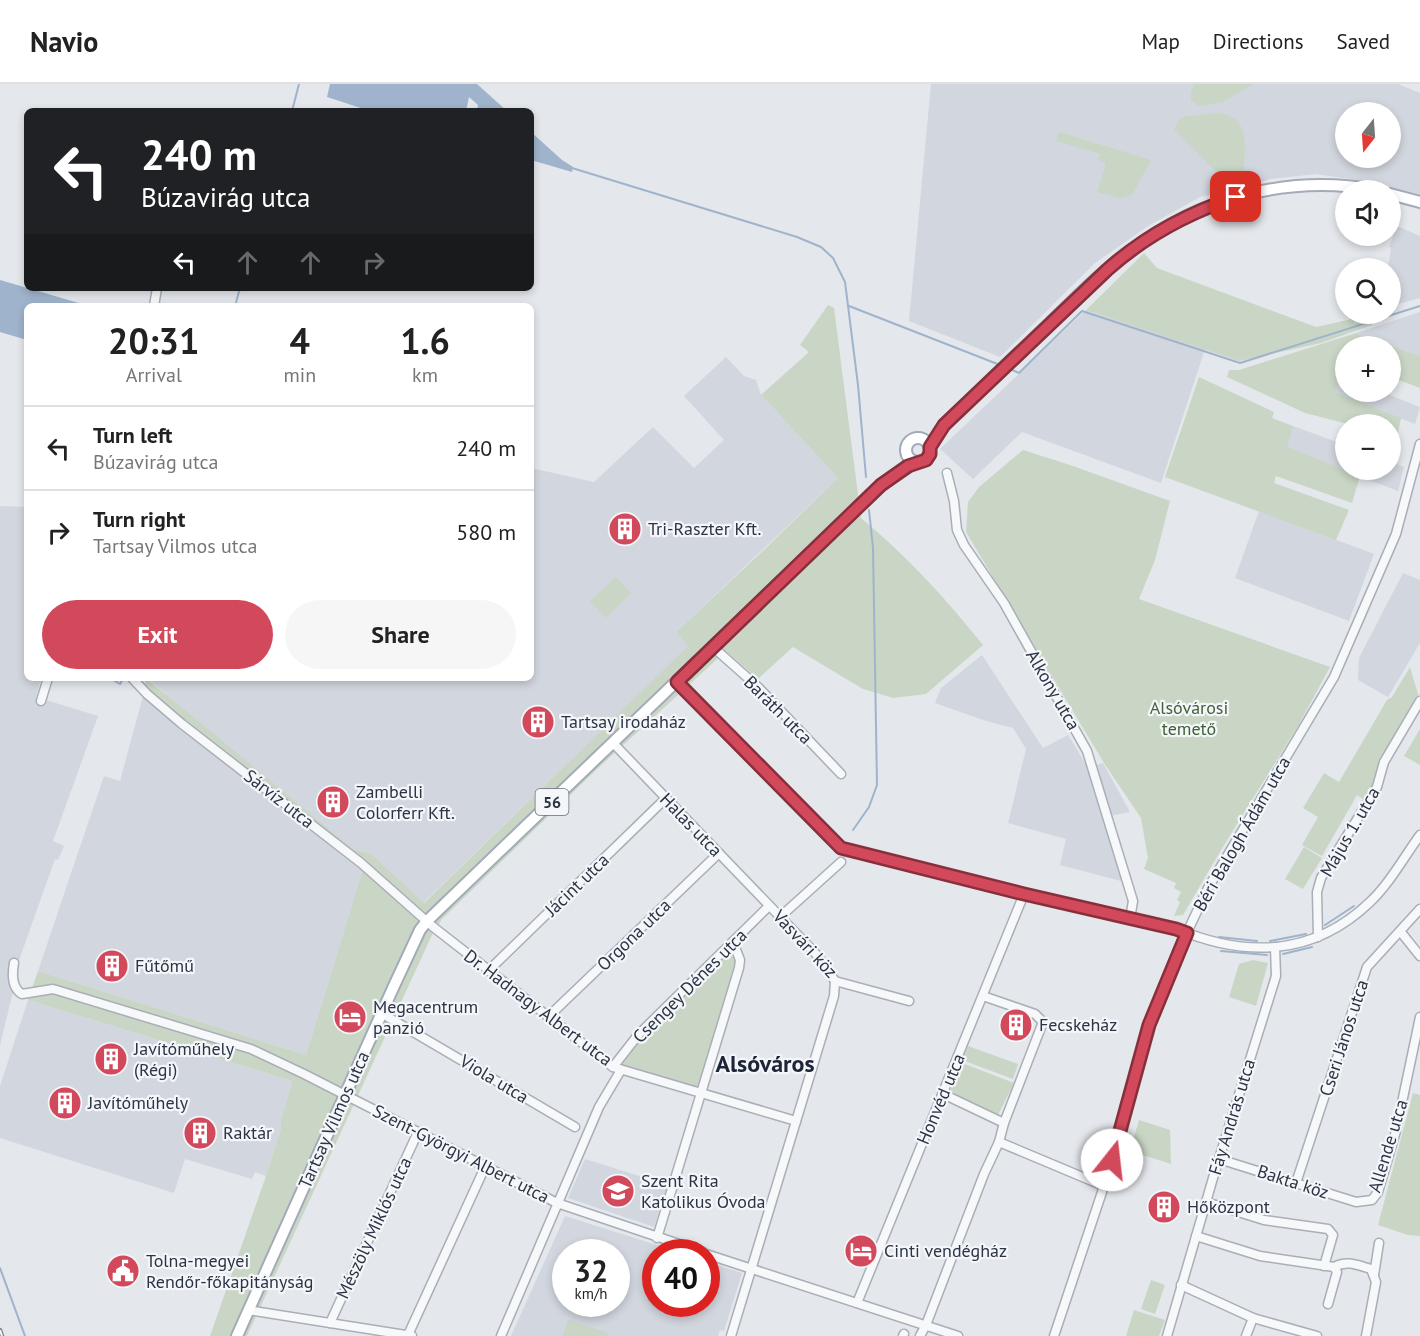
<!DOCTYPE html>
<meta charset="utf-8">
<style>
:root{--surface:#fff;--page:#f6f6f6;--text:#222;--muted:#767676;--line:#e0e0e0;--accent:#d1495b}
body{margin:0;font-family:"PT Sans",sans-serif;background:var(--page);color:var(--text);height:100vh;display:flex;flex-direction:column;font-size:22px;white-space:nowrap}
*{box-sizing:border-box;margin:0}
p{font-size:20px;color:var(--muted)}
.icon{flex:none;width:33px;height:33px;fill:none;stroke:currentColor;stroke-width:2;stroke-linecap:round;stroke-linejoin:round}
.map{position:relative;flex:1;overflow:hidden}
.drawer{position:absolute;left:24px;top:219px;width:510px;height:378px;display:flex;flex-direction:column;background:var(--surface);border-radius:9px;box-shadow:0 3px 9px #0003}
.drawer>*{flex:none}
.banner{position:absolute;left:24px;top:24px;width:510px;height:183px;border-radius:9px;box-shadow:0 3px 9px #0003;background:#202124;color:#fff;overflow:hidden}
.needle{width:39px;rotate:197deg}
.buttons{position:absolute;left:1335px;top:18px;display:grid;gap:12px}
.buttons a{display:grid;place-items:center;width:66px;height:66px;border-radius:50%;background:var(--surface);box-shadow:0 3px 9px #0003;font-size:30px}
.speed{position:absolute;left:552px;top:1155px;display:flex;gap:12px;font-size:30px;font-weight:700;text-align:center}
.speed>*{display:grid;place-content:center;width:78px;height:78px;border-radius:50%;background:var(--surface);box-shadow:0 3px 9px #0003;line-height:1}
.speed small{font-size:15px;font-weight:400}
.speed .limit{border:9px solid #d22;background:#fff;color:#111}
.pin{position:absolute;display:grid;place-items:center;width:51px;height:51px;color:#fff;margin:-26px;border-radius:12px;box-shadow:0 3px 9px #0006}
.me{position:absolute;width:66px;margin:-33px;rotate:16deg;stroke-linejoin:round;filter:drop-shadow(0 0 4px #0008)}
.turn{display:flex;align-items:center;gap:21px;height:126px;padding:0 18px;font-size:27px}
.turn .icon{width:78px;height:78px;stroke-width:2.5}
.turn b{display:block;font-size:42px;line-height:51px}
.lanes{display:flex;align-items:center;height:57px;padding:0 18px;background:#0003;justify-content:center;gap:30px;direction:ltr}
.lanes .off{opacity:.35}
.eta{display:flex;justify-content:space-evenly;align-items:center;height:102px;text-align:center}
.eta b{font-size:36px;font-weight:700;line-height:42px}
.action{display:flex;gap:12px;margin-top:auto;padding:12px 18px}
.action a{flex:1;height:69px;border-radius:36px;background:var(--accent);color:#fff;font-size:24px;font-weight:700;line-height:69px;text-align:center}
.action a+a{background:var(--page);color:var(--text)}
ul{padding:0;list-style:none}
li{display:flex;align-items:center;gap:18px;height:84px;padding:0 18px;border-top:2px solid var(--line)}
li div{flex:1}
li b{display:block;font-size:22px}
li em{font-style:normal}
header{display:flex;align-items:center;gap:36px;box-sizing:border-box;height:84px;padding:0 30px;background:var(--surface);border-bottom:2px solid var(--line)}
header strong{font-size:28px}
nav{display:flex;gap:33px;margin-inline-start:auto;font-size:21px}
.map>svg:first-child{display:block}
</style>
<header>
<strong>Navio</strong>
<nav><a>Map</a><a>Directions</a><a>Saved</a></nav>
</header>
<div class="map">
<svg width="1420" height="1252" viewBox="0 0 1420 1252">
<rect width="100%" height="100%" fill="#e4e7ec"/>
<g fill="#d2d6de" fill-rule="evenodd">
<path d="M931,0H1398L1420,9V111L1376,99L1316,90L1271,95L1200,113L1148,142L1095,179L1000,273L909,237ZM1346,28H1390V74H1346Z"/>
<polygon points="1397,142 1420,152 1420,214 1391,222 1390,184 1388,184 1391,164 1389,163"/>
<polygon points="1086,226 1205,265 1161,399 1022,348 973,395 940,365"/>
<polygon points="1420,228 1420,272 1356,249"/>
<polygon points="726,273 744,292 756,296 761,311 838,394 676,548 689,562 423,819 371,770 353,765 193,635 148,594 531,594 531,384 594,398 653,343 694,384 724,356 684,312"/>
<polygon points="1341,291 1345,293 1346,308 1382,308 1420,323 1415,340 1335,308"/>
<polygon points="1293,342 1345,361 1346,386 1390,386 1391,378 1404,383 1398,407 1285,364"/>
<polygon points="0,422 27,423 27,594 41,594 36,613 98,632 53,757 64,762 58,776 55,775 17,882 11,901 13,908 0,961"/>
<polygon points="1259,427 1374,470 1349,537 1235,494"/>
<polygon points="1403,489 1420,496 1420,559 1388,613 1358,596 1359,574"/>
<polygon points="982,571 1043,664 1068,651 1088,684 1103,679 1130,728 1110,732 1128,794 1121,797 1060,781 1066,755 1008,739 1026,665 1013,644 986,637 935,619 941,604"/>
<polygon points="143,612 205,664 363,785 306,971 38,887 104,692 120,697"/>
<polygon points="28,916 292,997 281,1036 281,1045 266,1092 255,1088 252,1095 185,1075 174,1109 0,1054 0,1002"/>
<polygon points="585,1075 668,1101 654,1143 568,1114"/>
<path d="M565,1132L679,1168H656V1220H706L707,1178L742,1189L724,1247L720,1246L718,1252H511ZM566,1168H616V1220H566Z"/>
</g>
<g fill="#c9d6c5">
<polygon points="1195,0 1253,0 1223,18 1199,22 1191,16 1191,8"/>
<path d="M1217,29C1253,32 1244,66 1244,93C1239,97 1229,97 1223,95L1174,45L1179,36L1183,33Z"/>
<polygon points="1059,48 1151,76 1132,111 1119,114 1097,108 1105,83 1105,79 1098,75 1100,70 1056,57"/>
<polygon points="1144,169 1157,184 1316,243 1375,230 1372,241 1321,259 1239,277 1086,226"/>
<path d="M828,221L834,224L861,434C907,472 946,515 983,561L926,610L893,614L863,605L793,563L758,595L726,567L596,686L442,835L432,851L247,1252H210L266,1092L281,1045V1036L292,997L28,916L38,887L306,971L363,785L205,664L143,612L146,594L353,765L371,770L424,819L688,562L676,548L768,462L838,394L761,311L809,268L800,261Z"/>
<polygon points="1356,249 1420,272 1420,304 1391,293 1390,262 1346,262 1345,282 1335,308 1401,334 1397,353 1391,352 1390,340 1348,340 1305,329 1227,293 1229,286 1239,286"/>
<polygon points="1199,293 1274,328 1272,334 1293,342 1287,363 1360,392 1352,419 1276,392 1274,399 1349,426 1336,456 1165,393"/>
<polygon points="1023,366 1073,382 1170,417 1155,476 1139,515 1330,583 1298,642 1221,766 1183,831 1174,832 1180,818 1177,816 1181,808 1174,804 1176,799 1144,785 1148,774 1141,734 1104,679 966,448 968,418 979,403"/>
<polygon points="616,493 631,509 606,534 590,517"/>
<polygon points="1410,583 1420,617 1368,718 1357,711 1322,772 1302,761 1318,733 1303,724 1324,689 1339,698 1387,616 1392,613"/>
<polygon points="1420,645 1420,681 1404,672"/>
<polygon points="1304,763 1322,774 1303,805 1285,795"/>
<polygon points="732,861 737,878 701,1001 695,1003 621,982 645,948"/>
<polygon points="1253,876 1268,879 1256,922 1229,913 1239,880"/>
<polygon points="968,962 1018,980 1013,995 962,976"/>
<polygon points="962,979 1014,999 998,1031 949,1009"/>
<polygon points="1413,1009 1420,1011 1420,1152 1408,1151 1378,1141"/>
<polygon points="1139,1036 1170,1046 1171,1080 1130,1067"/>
<polygon points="1151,1196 1165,1201 1155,1230 1141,1225"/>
<polygon points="1134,1226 1165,1236 1159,1252 1126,1252"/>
<polygon points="568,1236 609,1249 608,1252 563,1252"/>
</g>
<g fill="#9fb4cc">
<polygon points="330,0 477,0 507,27 477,27 478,21 469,13 466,27 370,27 327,13"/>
<polygon points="531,48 562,76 573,83 572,88 531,76"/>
<polygon points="0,196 89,222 27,222 27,256 0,248"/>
</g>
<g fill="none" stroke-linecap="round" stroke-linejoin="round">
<g stroke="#9fb4cc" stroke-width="2">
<polyline points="292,27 299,0"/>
<polyline points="572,84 797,153 821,163 833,174 845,198 858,301 866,393"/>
<polyline points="235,222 240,204"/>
<polyline points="849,222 1000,281"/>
<polyline points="1008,284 1019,289 1082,227 1240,279 1420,222"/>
<polyline points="110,594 120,600 123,595"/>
<polyline points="853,746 869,723 877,701 873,464 869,426"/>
<polyline points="1325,841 1354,822"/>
<polyline points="1219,853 1257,857"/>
<polyline points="1270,857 1306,850"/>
<polyline points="1221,867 1267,871"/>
<polyline points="1283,870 1312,863"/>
<polyline points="0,1184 25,1252"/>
</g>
<g stroke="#a9aeb7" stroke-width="11">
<g id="minor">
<polyline points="154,222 157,204"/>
<polyline points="947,389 954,417 957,446 964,461 1004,519 1087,667 1133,817 1130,835"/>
<polyline points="713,563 758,603 841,690"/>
<polyline points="132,594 147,610 182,640 361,779 432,842 613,983 796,1037"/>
<path d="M677,598L841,764L847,767L1177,845C1246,874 1314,872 1370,818C1390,799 1404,773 1420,751"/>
<polyline points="41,617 48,594"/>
<polyline points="613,659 816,870 835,897 909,917"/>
<polyline points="780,833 841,778"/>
<polyline points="1400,847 1420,872"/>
<polyline points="1318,853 1317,808 1321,794 1377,703 1384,678 1420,617"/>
<path d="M14,879C12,890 12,904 22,910L53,905L251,965L304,990L557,1119L703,1168"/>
<polyline points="488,887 665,715"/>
<polyline points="983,912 1035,930 1043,938 1004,1039 999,1058 1104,1102"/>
<polyline points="381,929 575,1043"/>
<polyline points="548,933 719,769"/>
<polyline points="613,983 638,951 769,822"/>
<polyline points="943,1010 1004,1039"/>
<polyline points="1219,1075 1356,1118 1372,1116 1378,1108 1396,1047 1420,933"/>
<polyline points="1296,1099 1367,883 1420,825"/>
<polyline points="1206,1118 1264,1136 1328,1145 1333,1151 1324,1182"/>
<polyline points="1196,1152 1260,1172 1334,1183 1337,1188 1328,1220"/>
<polyline points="657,1154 739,884 740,876 733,858"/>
<polyline points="706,1170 958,1252"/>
<path d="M1334,1183C1347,1176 1357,1181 1371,1185L1376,1198L1366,1252"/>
<polyline points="1374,1191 1379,1159"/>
<polyline points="1181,1201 1253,1234 1317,1252"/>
<polyline points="857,1219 1024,810"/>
<polyline points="248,1226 412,1252"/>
<polyline points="330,1239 418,1048"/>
<polyline points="408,1251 485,1083"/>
<polyline points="501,1252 599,1023 621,986"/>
<polyline points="731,1252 834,912 835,897"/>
<polyline points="903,1252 904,1250"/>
<polyline points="920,1252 926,1241 984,1090 999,1058"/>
<polyline points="1054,1252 1104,1102 1150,941 1182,859 1208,804 1334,593 1396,450 1420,360"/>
<polyline points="1167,1252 1213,1094 1276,892 1275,863"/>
<polyline points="1246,1252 1253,1234"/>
</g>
</g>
<g stroke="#a3abb8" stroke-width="14">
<g id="major">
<polyline points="1390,110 1420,118"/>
<circle cx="918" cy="366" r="12"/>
<path d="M930,363L944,341C979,307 1014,273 1049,240C1075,215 1101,188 1130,167C1200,114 1288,90 1375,106"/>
<polyline points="237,1252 393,904 420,846 427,837 881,401 916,378"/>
</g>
</g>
<use href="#minor" stroke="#f7f8fa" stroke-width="8"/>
<use href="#major" stroke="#fff" stroke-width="10"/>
<g stroke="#7d8696" stroke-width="4.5">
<polyline id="rail" points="0,1246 2,1252"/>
</g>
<use href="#rail" stroke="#f4f6f9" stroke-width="2" stroke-dasharray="7" stroke-linecap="butt"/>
</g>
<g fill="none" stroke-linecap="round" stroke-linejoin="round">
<g stroke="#882f3b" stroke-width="15">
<path id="route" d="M1112,1076L1149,941L1187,849L1176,845L1024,810L841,764L677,598L881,401L908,382L926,376L930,370V363L944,341L1107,186C1145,152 1188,129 1236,113"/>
</g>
<use href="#route" stroke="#d1495b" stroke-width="10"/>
</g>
<defs>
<g id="building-disc" transform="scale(1.725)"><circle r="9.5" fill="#d1495b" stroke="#f4f6f9"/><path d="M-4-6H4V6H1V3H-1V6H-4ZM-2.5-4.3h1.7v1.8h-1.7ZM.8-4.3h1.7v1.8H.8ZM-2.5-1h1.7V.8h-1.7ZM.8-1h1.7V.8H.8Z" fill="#fff"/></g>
<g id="hotel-disc" transform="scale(1.725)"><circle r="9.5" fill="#d1495b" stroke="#f4f6f9"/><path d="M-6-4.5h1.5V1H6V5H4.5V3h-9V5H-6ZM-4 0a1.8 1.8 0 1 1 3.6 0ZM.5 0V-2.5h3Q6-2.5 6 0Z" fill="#fff"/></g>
<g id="school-disc" transform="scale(1.725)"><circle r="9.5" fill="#d1495b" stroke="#f4f6f9"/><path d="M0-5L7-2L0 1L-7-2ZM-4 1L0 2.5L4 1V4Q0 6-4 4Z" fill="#fff"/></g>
<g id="civic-disc" transform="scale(1.725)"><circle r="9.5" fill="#d1495b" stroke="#f4f6f9"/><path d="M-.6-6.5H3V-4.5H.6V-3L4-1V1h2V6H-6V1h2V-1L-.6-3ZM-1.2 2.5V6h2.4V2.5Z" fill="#fff"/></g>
</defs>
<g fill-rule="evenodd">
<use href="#building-disc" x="625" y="445"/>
<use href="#building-disc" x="538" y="638"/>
<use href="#building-disc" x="333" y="718"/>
<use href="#building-disc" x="112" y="882"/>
<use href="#hotel-disc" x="350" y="933"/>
<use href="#building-disc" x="1016" y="941"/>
<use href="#building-disc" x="111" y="975"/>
<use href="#building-disc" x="65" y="1019"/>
<use href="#building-disc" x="200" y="1049"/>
<use href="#school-disc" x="618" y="1107"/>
<use href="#building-disc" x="1164" y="1123"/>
<use href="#hotel-disc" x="861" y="1167"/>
<use href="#civic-disc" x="123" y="1187"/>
</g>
<g text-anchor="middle" stroke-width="4.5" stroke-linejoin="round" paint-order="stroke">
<rect fill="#f4f6f9" stroke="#676e7b" stroke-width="1.5" x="535.5" y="705" width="33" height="26" rx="4.5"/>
<g font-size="16" font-weight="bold" fill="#2b3445">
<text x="552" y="724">56</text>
</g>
<g font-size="18" fill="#2b3445" stroke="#f4f6f9" text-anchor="start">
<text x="648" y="451">Tri-Raszter Kft.</text>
<text x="561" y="644">Tartsay irodaház</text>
<text x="356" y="714">Zambelli<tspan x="356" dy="21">Colorferr Kft.</tspan></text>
<text x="135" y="888">Fűtőmű</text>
<text x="373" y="929">Megacentrum<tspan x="373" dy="21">panzió</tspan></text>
<text x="1039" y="947">Fecskeház</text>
<text x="134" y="971">Javítóműhely<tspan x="134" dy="21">(Régi)</tspan></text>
<text x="88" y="1025">Javítóműhely</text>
<text x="223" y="1055">Raktár</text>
<text x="641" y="1103">Szent Rita<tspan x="641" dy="21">Katolikus Óvoda</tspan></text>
<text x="1187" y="1129">Hőközpont</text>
<text x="884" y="1173">Cinti vendégház</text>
<text x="146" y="1183">Tolna-megyei<tspan x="146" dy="21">Rendőr-főkapitányság</tspan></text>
</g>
<g font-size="18" fill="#2b3445" stroke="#f4f6f9">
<text transform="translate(1053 606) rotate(60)" y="6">Alkony utca</text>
<text transform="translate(778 626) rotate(45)" y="6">Baráth utca</text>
<text transform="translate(279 715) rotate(38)" y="6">Sárvíz utca</text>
<text transform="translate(691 741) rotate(46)" y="6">Halas utca</text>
<text transform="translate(1350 748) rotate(-60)" y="6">Május 1. utca</text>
<text transform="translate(1242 750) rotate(-60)" y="6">Béri Balogh Ádám utca</text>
<text transform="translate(577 801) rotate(-44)" y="6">Jácint utca</text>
<text transform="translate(634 851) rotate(-44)" y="6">Orgona utca</text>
<text transform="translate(805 860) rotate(47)" y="6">Vasvári köz</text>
<text transform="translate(690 902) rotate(-45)" y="6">Csengey Dénes utca</text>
<text transform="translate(538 924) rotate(37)" y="6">Dr. Hadnagy Albert utca</text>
<text transform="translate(1344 954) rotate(-72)" y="6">Cseri János utca</text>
<text transform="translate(494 995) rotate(31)" y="6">Viola utca</text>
<text transform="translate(941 1015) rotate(-67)" y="6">Honvéd utca</text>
<text transform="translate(1232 1033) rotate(-73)" y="6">Fáy András utca</text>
<text transform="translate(334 1036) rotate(-66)" y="6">Tartsay Vilmos utca</text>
<text transform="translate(1388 1062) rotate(-73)" y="6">Allende utca</text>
<text transform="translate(461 1070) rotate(27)" y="6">Szent-Györgyi Albert utca</text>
<text transform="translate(1293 1098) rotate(18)" y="6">Bakta köz</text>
<text transform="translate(374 1144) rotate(-65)" y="6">Mészöly Miklós utca</text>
</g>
<g font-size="18" fill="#3f6138" stroke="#f4f6f9">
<text x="1189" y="630">Alsóvárosi<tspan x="1189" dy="21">temető</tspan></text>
</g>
<g font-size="24" font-weight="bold" fill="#1d2536" stroke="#f4f6f9">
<text x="765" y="988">Alsóváros</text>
</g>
</g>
</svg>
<div class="buttons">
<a><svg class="needle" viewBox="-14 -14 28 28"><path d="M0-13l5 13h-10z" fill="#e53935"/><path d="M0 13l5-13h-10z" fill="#767676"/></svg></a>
<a><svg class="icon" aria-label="sound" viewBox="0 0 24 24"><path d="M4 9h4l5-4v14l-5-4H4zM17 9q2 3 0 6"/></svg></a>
<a><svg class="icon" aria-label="search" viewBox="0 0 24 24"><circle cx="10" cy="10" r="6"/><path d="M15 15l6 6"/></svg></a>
<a>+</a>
<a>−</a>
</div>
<div class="speed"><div>32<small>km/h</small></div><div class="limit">40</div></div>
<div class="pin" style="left:1236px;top:113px;background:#d93025"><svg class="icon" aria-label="arrive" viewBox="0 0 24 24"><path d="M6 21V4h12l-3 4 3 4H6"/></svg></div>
<svg class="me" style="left:1112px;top:1076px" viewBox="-20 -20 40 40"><circle r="19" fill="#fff"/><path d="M0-13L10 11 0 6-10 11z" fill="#d1495b"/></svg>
<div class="banner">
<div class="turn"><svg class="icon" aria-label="left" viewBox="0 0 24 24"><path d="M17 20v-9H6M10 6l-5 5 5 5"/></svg><div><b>240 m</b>Búzavirág utca</div></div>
<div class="lanes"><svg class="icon" aria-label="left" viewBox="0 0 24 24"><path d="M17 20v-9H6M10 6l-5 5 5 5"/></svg><svg class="icon off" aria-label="ahead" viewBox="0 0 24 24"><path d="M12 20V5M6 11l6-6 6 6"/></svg><svg class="icon off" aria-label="ahead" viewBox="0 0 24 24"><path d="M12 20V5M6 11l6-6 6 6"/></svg><svg class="icon off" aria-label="right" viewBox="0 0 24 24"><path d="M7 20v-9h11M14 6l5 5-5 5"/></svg></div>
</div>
<section class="drawer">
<div class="eta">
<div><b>20:31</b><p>Arrival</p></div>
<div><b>4</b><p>min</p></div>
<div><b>1.6</b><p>km</p></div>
</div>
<ul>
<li><svg class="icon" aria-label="left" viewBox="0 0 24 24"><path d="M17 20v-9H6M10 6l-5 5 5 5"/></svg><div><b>Turn left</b><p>Búzavirág utca</p></div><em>240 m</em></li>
<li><svg class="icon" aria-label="right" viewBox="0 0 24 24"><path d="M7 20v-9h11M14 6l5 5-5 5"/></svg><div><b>Turn right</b><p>Tartsay Vilmos utca</p></div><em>580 m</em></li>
</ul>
<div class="action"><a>Exit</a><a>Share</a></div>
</section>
</div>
